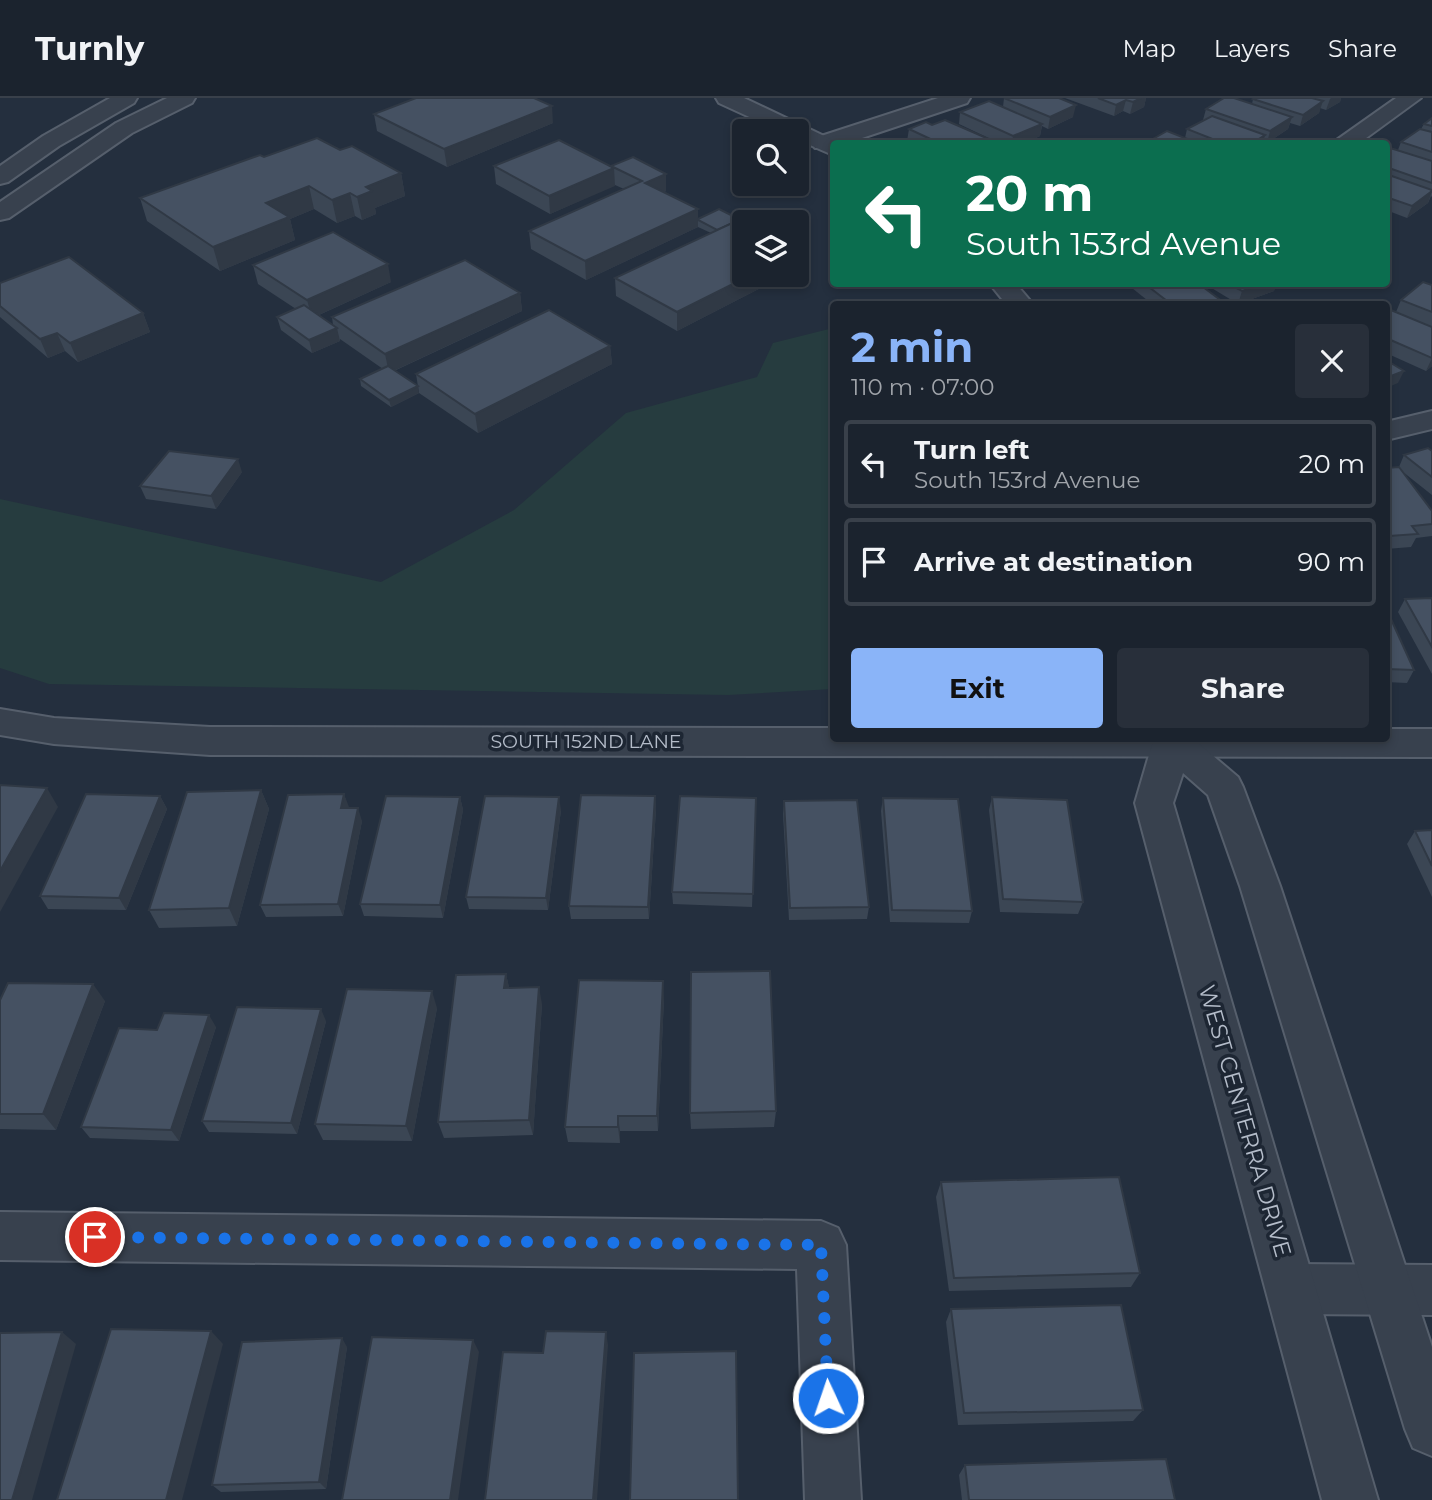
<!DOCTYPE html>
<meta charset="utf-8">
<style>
:root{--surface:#1b232e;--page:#282f3a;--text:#f1f3f6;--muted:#a0a4aa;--line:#39404a;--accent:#8ab4f8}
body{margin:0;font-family:Montserrat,sans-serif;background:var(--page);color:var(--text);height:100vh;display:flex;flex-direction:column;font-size:26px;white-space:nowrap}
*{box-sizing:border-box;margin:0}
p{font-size:23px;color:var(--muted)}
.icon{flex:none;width:38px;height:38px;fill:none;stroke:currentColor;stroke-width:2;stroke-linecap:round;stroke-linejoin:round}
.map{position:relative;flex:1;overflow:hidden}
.sheet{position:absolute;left:830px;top:203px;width:560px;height:441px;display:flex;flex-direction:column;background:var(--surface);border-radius:7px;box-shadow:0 4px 10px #0003,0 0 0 2px var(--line)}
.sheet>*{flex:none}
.hud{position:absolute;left:830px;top:42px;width:560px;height:147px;border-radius:7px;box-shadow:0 4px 10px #0003,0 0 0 2px var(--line);background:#0b6e4f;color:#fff;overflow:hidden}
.tools{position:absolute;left:732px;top:21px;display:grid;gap:14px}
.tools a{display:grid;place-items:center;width:77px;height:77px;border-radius:7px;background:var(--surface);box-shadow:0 4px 10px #0003,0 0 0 2px var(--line);font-size:35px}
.pin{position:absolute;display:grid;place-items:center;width:60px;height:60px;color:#fff;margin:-30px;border:4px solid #fff;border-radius:50%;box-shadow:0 2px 7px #0007}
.me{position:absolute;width:77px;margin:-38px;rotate:357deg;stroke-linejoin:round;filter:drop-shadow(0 0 5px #0008)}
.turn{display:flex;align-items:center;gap:24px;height:147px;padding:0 21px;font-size:32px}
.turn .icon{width:91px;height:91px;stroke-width:2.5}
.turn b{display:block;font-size:49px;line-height:60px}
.round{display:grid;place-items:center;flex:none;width:74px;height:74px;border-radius:7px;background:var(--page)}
.headline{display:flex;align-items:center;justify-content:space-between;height:119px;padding:0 21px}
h1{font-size:42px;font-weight:700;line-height:52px;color:var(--accent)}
.primary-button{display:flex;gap:14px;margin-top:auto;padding:14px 21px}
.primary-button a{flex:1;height:80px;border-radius:7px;background:var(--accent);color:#111;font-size:28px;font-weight:700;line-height:80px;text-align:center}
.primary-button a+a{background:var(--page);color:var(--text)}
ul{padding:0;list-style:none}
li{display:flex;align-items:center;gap:21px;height:88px;margin:0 14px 10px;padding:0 7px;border:4px solid var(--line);border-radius:7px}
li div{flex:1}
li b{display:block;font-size:26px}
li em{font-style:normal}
header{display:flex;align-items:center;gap:42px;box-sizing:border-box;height:98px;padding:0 35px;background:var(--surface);border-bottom:2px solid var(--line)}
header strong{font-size:33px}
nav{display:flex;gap:38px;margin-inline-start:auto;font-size:24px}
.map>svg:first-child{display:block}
</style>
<header>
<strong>Turnly</strong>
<nav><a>Map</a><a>Layers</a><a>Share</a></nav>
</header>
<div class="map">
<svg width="1432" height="1402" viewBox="0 0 1432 1402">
<rect width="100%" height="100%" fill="#242f3e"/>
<polygon fill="#263c3f" points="833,230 833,591 728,597 49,586 0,570 0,401 381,484 514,412 626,315 757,279 773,245"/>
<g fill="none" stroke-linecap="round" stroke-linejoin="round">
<g stroke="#565f6c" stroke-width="4">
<g id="minor">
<polygon points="938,0 970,0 967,5 844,46 833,46 831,50 815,50 812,45 815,40"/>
<polygon points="1396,0 1421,0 1358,46 1331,46"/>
<polygon points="1432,313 1432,331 1386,342 1386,324"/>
<polygon points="0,611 54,620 210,629 833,630 833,640 1386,640 1386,631 1432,631 1432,659 210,657 54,646 0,637"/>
<polygon points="0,1114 821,1123 838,1130 846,1147 861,1402 805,1402 797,1171 0,1162"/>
<polygon points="1293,1166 1432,1167 1432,1217 1293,1216 1275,1209 1268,1191 1275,1173"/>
</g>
</g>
<g stroke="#565f6c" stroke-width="4">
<g id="tertiary">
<polygon points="110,0 137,0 134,5 59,48 8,84 0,86 0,68 43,38"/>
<polygon points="167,0 195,0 192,5 132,35 9,120 0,122 0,104 116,25"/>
<polygon points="716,0 744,0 841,46 833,46 833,57 796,41 796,33 780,33 719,5"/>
<polygon points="990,186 1016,186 1033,206 1006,206"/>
<polygon points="1154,640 1192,640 1238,679 1243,689 1280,788 1432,1249 1432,1358 1413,1350 1405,1331 1240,788 1208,697 1183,675 1173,705 1378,1402 1322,1402 1135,705"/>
</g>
</g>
<use href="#minor" fill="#38414e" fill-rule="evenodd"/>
<use href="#tertiary" fill="#38414e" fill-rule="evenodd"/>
</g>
<g fill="#3b4654">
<polygon points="1004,0 1073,19 1048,31 1042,28 1040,38 1023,46 1001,46 959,26 960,14 1003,9"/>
<polygon points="1065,0 1146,0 1144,9 1130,16 1123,13 1114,18"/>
<polygon points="1255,0 1341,0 1340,4 1326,12 1320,10 1319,15 1300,28 1290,25 1288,31 1267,45 1263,43 1263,46 1144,46 1185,40 1187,31 1204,23 1203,22 1206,11 1252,6 1253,1"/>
<polygon points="374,16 553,25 447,69 377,33"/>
<polygon points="1432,20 1432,99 1431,98 1428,105 1407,120 1386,112 1386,49 1398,52 1401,44 1421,31 1424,26"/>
<polygon points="932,27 998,46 913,46 907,43 909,31"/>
<polygon points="340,52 401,75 405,98 375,110 376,116 362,122 355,118 337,125 314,111 290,121 295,142 220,173 147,123 140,100 264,59"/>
<polygon points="494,68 611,69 666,76 666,93 664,94 698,121 719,111 744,177 786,177 677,233 616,198 615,180 711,135 698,129 586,182 531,151 529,133 624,91 615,87 550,116 496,86"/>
<polygon points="253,167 391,184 319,217 333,227 332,219 520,195 522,213 394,273 419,295 391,309 361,288 360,281 383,271 340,241 340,243 312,255 281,232 277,219 296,211 258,186"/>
<polygon points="0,185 143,215 150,234 78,264 65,253 48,260 0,219"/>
<polygon points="1127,186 1199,186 1222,206 1152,206"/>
<polygon points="1205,186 1276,186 1274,193 1238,206"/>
<polygon points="1432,187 1432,268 1426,273 1386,255 1386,210 1396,214 1401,202"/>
<polygon points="610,248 612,266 478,335 419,295 416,276"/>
<polygon points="1432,353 1432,397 1403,374 1432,413 1432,438 1416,440 1411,449 1386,451 1386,370 1399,369 1404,357"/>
<polygon points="242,374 216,411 146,401 140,388"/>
<polygon points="1432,500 1432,576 1398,514 1405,501"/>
<polygon points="1386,510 1414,572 1407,585 1386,584"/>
<polygon points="261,692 269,711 237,828 159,830 149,812"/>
<polygon points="344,696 348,710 362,723 343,818 266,819 260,807"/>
<polygon points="160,698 167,711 126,812 48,811 40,798"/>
<polygon points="655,698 656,711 649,821 571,821 569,808"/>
<polygon points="460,699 463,712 443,820 364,818 360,806"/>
<polygon points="992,699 1083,804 1078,816 1000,814 989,712"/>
<polygon points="756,700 752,809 673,806 672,794"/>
<polygon points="883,700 972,813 969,825 890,824 881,713"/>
<polygon points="784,703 869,809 867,821 789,822 783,716"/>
<polygon points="561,712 548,812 469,811 466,799"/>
<polygon points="1432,732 1432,799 1407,746 1415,733"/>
<polygon points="506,876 509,890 542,906 533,1037 444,1040 438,1024"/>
<polygon points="664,900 658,1033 620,1033 620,1045 568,1044 565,1029"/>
<polygon points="0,902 105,903 56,1032 0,1031"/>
<polygon points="437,910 412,1043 323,1042 315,1026"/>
<polygon points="326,923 297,1036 209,1034 202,1023"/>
<polygon points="216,929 179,1043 90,1040 81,1029 157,932"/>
<polygon points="776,1013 774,1029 691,1031 690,1015"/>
<polygon points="941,1084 1140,1175 1131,1189 949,1193 936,1099"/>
<polygon points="951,1211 1143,1312 1133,1323 958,1327 946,1224"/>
<polygon points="347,1249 326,1391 221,1394 212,1387"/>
<polygon points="965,1367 1175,1402 962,1402 959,1377"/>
</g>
<g fill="#303945">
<polygon points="1141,0 1146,0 1144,9 1130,16 1133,4"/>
<polygon points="1331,0 1341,0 1340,4 1326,12 1330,1"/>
<polygon points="1126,2 1123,13 1114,18 1116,7"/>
<polygon points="1323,3 1319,15 1300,28 1303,17"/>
<polygon points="1076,7 1073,19 1048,31 1050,19"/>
<polygon points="552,8 553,25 447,69 444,51"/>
<polygon points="1292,19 1288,31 1267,45 1270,33"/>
<polygon points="1042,26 1040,38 1023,46 1012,46 1013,38"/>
<polygon points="1265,37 1263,46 1251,46"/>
<polygon points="614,70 615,88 550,116 549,98"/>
<polygon points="401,75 405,98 375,110 376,116 362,122 357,99 366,89"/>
<polygon points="666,76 666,93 646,102 645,85"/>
<polygon points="309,88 314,111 290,121 295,142 220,173 213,149 266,105"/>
<polygon points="1432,93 1428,105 1407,120 1412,108"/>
<polygon points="350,95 355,118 337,125 332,102"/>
<polygon points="698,111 698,129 586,182 585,163"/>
<polygon points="388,166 391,184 312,220 307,202"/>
<polygon points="751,177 786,177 677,233 677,214"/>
<polygon points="1264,186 1276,186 1274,193 1238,206 1242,193"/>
<polygon points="520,195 522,213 389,275 385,256"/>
<polygon points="143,215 150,234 78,264 70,245"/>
<polygon points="337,230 340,243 312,255 309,242"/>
<polygon points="57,235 65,253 48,260 40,241"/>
<polygon points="610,248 612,266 478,335 475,316"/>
<polygon points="1432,260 1432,268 1426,273"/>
<polygon points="1404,273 1398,285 1386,290 1386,280"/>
<polygon points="418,288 419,295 391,309 389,302"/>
<polygon points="238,361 242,374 216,411 211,398"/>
<polygon points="47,690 58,709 0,814 0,773"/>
<polygon points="261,692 269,711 237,828 229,810"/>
<polygon points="344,696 349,709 345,723 341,710"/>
<polygon points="160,698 167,711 126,812 119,800"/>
<polygon points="655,698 656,711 649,821 648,809"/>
<polygon points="460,699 463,712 443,820 440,807"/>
<polygon points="559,699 561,712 548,812 546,800"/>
<polygon points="358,710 362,723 343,818 338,806"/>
<polygon points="506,876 510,893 504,890"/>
<polygon points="663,883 664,900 658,1033 657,1018"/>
<polygon points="93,886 105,903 56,1032 43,1016"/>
<polygon points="539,889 542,906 533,1037 529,1022"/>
<polygon points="432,893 437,910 412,1043 406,1028"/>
<polygon points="321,911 326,923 297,1036 291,1025"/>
<polygon points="209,917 216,929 179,1043 171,1032"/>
<polygon points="618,1018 620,1033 620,1045 618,1029"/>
<polygon points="211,1233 223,1246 182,1402 166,1402"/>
<polygon points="62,1234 76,1246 32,1402 12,1402"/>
<polygon points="606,1234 608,1247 597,1402 593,1402"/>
<polygon points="342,1240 347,1249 326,1391 319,1384"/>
<polygon points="473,1242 479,1254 458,1402 450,1402"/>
</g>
<g fill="#455162" stroke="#303945" stroke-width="2">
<polygon points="416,0 534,0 552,8 444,51 374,16"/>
<polygon points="1004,0 1059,0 1076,7 1050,19"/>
<polygon points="1098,0 1141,0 1133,4 1126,2 1116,7"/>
<polygon points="1224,0 1234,0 1292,19 1270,33 1206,11"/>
<polygon points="1255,0 1312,0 1323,3 1303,17 1253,1"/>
<polygon points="989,3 1042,26 1013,38 960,14"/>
<polygon points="1212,18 1265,37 1251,46 1225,46 1187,31"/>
<polygon points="1432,20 1432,28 1424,26"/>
<polygon points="945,22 998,45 941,46 909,31 926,24 932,27"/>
<polygon points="1420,31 1432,34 1432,54 1401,44"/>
<polygon points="1167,33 1200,46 1144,46"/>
<polygon points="317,40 340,52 352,48 401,75 366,89 372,93 357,99 350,95 332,102 309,88 266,105 289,119 213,149 140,100 260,57 264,59"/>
<polygon points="559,42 614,70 549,98 494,68"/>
<polygon points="1386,49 1387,49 1432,63 1432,85 1386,69"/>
<polygon points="633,59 666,76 645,85 698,111 585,163 529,133 642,83 611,68"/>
<polygon points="1386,76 1432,92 1432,93 1412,108 1386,99"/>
<polygon points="719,111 745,124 744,124 744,133 730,126 717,132 698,122 698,121"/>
<polygon points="730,126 744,133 744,177 751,177 677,214 615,180"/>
<polygon points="333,134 388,166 307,202 253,167"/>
<polygon points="69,159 143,215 70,245 57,235 40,241 0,208 0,185"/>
<polygon points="465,162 520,195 385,256 332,219"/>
<polygon points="1423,184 1432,187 1432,214 1401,202"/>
<polygon points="1145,186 1199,186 1223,204 1214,206 1171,206"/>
<polygon points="1229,186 1264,186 1242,193"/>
<polygon points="304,207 337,230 309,242 277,219"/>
<polygon points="1386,210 1432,229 1432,260 1386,240"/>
<polygon points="549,212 610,248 475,316 416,276"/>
<polygon points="1386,262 1404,273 1386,280"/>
<polygon points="388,268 418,288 389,302 360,281"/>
<polygon points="1428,350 1432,353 1432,379 1404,357"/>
<polygon points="169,353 238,361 211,398 140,388"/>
<polygon points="1399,369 1432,413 1432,426 1412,428 1418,436 1389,438 1386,434 1386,370"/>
<polygon points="1432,500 1432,549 1405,501"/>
<polygon points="1386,510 1414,572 1386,571"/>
<polygon points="0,687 47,690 0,773"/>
<polygon points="261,692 229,810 149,812 187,694"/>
<polygon points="86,696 160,698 119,800 40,798"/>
<polygon points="344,696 341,710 358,710 338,806 260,807 288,697"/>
<polygon points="581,697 655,698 648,809 569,808"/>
<polygon points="386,698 460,699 440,807 360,806"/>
<polygon points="485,698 559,699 546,800 466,799"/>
<polygon points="680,698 756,700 753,796 672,794"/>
<polygon points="992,699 1067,702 1083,804 1003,801"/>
<polygon points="883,700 958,701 972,813 892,812"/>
<polygon points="857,702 869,809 790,810 784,703"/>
<polygon points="1432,732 1432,768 1415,733"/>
<polygon points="770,873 776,1013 690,1015 691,874"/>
<polygon points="506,876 504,890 539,889 529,1022 438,1024 456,877"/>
<polygon points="579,882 663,883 657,1018 618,1018 618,1029 565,1029"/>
<polygon points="8,885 93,886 43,1016 0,1016 0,902"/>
<polygon points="347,891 432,893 406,1028 315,1026"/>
<polygon points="237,909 321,911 291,1025 202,1023"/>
<polygon points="164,915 209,917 171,1032 81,1029 119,930 157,932"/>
<polygon points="1119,1079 1140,1175 954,1180 941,1084"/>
<polygon points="1121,1207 1143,1312 964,1315 951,1211"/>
<polygon points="111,1231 211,1233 166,1402 57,1402"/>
<polygon points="546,1233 606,1234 593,1402 485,1402 503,1254 543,1255"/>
<polygon points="62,1234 12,1402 0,1402 0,1235"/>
<polygon points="372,1239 473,1242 450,1402 342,1402"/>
<polygon points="342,1240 319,1384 212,1387 242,1244"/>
<polygon points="736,1253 738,1402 630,1402 634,1255"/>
<polygon points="1166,1361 1175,1402 969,1402 965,1367"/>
</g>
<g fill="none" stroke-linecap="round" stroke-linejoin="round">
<polyline stroke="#1a73e8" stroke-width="12" stroke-dasharray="0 21.6" points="95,1139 821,1147 828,1300"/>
</g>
<g text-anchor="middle" stroke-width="7" stroke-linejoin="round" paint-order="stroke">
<g font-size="19" fill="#b4bcc9" stroke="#1d2633">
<text x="586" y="650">SOUTH 152ND LANE</text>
</g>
<g font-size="23" fill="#b4bcc9" stroke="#1d2633">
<text transform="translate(1245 1023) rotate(74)" y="8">WEST CENTERRA DRIVE</text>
</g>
</g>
</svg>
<div class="tools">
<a><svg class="icon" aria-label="search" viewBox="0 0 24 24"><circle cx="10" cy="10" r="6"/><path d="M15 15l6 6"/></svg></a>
<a><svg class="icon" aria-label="layers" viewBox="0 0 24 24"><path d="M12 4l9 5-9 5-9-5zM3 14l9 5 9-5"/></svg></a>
</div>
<div class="pin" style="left:95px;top:1139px;background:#d93025"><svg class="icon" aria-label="arrive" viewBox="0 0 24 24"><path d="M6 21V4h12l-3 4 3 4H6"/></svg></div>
<svg class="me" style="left:828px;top:1300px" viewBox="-20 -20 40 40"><circle r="17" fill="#1a73e8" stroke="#fff" stroke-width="3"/><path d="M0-11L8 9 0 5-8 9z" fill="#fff"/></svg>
<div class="hud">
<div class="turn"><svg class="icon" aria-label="left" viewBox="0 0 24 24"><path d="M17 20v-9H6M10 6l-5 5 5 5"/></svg><div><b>20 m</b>South 153rd Avenue</div></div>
</div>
<section class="sheet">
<div class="headline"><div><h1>2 min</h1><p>110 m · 07:00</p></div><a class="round"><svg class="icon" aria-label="close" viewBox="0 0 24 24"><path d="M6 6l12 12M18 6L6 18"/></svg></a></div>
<ul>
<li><svg class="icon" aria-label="left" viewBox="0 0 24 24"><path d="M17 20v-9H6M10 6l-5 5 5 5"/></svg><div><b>Turn left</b><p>South 153rd Avenue</p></div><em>20 m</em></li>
<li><svg class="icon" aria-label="arrive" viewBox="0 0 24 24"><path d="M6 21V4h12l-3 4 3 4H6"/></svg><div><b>Arrive at destination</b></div><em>90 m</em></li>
</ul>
<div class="primary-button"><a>Exit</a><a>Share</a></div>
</section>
</div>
